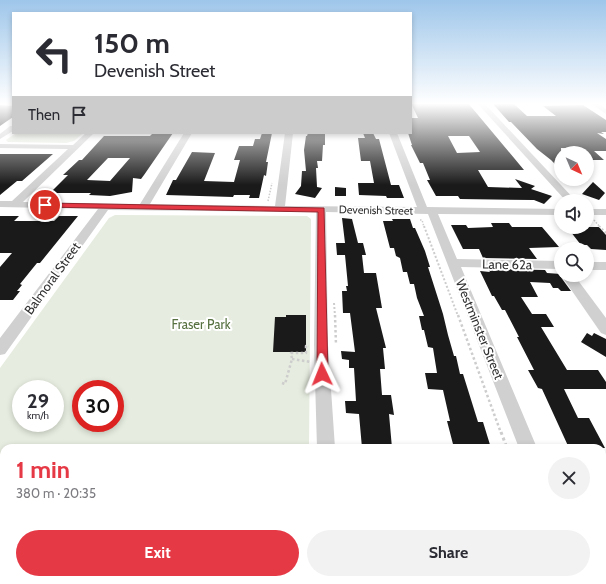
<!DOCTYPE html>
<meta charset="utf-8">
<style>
:root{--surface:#fff;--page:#f2f2f3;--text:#2b2b33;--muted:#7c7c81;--accent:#e63946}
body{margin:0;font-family:Cabin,sans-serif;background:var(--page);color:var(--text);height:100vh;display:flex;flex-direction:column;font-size:15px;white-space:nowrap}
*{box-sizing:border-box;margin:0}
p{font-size:13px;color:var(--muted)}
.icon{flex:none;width:22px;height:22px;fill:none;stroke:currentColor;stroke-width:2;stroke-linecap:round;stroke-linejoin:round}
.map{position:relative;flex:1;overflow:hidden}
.sheet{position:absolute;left:0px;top:444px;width:606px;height:140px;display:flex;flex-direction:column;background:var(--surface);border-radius:12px 12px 0 0;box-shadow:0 2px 6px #0003}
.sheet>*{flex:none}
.banner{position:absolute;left:12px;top:12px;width:400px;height:122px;border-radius:0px;box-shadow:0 2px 6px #0003;background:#fff;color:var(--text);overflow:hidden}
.needle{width:26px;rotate:136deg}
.fabs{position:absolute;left:554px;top:146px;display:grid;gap:8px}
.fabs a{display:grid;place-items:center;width:40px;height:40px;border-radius:50%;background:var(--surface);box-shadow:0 2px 6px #0003;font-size:20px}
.speed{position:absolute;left:12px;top:380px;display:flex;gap:8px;font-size:20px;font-weight:700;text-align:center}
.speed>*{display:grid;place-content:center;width:52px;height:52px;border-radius:50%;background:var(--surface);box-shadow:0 2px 6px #0003;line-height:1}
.speed small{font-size:10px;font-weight:400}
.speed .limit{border:6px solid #d22;background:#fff;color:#111}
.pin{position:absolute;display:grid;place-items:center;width:34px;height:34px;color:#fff;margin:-17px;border:2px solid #fff;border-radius:50%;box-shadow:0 1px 4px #0007}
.me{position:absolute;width:44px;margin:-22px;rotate:358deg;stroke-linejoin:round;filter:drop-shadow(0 0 3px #0008)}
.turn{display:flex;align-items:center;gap:14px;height:84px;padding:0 16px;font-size:18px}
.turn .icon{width:52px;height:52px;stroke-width:2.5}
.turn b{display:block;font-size:28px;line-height:34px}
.then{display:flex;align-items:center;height:38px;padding:0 16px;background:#0003;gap:8px;font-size:15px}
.round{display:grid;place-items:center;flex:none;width:42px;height:42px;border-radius:21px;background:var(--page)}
.summary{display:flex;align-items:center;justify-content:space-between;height:68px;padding:0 16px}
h1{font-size:24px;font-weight:800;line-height:30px;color:var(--accent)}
.cta{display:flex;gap:8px;margin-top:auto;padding:8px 16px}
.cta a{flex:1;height:46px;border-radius:24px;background:var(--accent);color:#fff;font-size:16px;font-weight:800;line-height:46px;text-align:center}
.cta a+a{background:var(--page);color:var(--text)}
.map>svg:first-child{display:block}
</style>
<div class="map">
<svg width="606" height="584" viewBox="0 0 606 584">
<rect width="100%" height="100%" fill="#fff"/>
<g fill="#e6ecdf" fill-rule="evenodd">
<polygon points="16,133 83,133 74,141 66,143 8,142 6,140"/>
<path d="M115,215L307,216L311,219L309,448H4V480H0V368L109,218ZM21,389H55V423H21ZM81,389H115V423H81Z"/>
</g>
<g fill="#1a1a1a" fill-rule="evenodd">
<path d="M411,103H468L524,170H478L488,187L522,188L515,179L535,186L531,189L552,196L544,204L534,200L460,199L458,196H436L427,180H430L423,163H420L411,145H412L408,133H411V118H418ZM448,136H469L480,152L457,153Z"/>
<polygon points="493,104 514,104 527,116 556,116 543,106 583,105 606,120 606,132 601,132 604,134 597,133 606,139 606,151 594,151 604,160 587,160 587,151 580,151 577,148 561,148 561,170 551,160 537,149 511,122 509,122"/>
<polygon points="0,105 13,106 13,117 0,126"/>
<path d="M156,133H173L144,175L141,179L133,178L132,192L110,196L89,195L91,193H50L68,175H63L79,160H82L104,136H150L152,134ZM108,158H130L110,181L87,180Z"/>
<polygon points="262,133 272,133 266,162 268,162 266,176 264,175 259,198 249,198 250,195 234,195 233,197 166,195 173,180 176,180 192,152 215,153 204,181 234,182 240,160 234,160 239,146 253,146 255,139 260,139"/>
<polygon points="308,133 325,133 325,145 323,145 322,161 317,161 318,168 316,168 317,187 322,188 315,198 295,194 301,186 302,171 306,171 304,150 306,136 307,136"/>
<polygon points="363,133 373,133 376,139 379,139 391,185 399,185 404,198 387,198 386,196 359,195 358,183 374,183 370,161 361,161 358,138 365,138"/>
<polygon points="0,154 53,154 22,181 17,181 0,195"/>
<polygon points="593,182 605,193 599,200 582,194"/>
<polygon points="335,187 346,188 346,196 335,196"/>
<polygon points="0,216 19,216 14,221 54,221 59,216 78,216 40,263 37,263 20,284 22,285 17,291 20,291 13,300 0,300 0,267 12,253 0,253"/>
<polygon points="342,218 352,219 358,243 363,243 366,255 362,255 364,273 376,273 382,308 376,308 386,348 383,348 385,369 380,369 382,395 391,395 394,415 389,414 392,448 362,448 359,414 346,413 345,401 356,401 354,368 349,368 349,360 342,359 341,351 355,352 350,313 343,313 342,291 347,291 346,286 348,286 345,255 337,255 336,243 345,243"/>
<polygon points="392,219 410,219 413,228 415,228 425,251 430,267 428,267 443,314 448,335 454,356 456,356 460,374 463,374 478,422 483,422 491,448 454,448 447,421 450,421 443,390 428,389 425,373 437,373 433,348 428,347 424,330 422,330 419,316 424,316 417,298 414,284 410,284 407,272 403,272 400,258 396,256 394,248 390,248 383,221 393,221"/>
<polygon points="491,223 509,223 512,227 542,227 559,247 529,248 537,259 483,258 479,249 463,249 451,225 466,225 468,228 493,227"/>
<polygon points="567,227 599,227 606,235 606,250 591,249 587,245 581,245"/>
<polygon points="488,269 545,270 547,273 561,274 560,276 571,291 561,291 558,288 553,288 550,283 530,282 538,297 521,297 532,314 546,314 554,327 541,327 567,370 598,370 606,382 606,389 564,389 578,418 589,418 605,448 569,448 542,389 538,388 528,370 534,370 517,337 519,337 505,310 502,310 494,296 492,296 480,271 490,272"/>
<polygon points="286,315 306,315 306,352 273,352 275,317 286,317"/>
<polygon points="587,333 592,336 594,333 606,339 606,357 581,342"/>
</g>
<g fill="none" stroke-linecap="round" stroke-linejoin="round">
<g stroke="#cdcdcd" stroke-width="1.5" stroke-dasharray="1.5 1.5" stroke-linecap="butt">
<polyline points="268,201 272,183"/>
<polyline points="420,220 422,220 424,227"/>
<polyline points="594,220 600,227"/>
</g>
<g stroke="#cdcdcd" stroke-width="2" stroke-dasharray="2 2" stroke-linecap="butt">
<polyline points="424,226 458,316"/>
<polyline points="599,226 606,233"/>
<polyline points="334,303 335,316"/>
</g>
<g stroke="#cdcdcd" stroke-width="2.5" stroke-dasharray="2.5 2.5" stroke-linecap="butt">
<polyline points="335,315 336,345"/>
<polyline points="458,315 501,433"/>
<polyline points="292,359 311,362"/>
<polyline points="282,383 285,384 292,359 291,353 306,353 306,346 309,346"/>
</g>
<g stroke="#cdcdcd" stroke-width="3" stroke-dasharray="3 3" stroke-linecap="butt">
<polyline points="501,432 507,448"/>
<polyline points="0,487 4,488"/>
<polyline points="557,580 558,584"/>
</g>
<g fill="#d0d0d0" fill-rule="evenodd">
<polygon points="477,103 484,103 576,201 566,201"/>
<polygon points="590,103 598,103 606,109 606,114"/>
<polygon points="10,126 13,126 13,131 0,139 0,134"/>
<polygon points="86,133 94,133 23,202 140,204 184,133 192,133 150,204 275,206 285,133 293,133 285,206 417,207 389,133 397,133 427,207 561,209 561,215 438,214 457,259 561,261 561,269 461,267 537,448 519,448 428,214 326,212 328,345 335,448 317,448 314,345 316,212 108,210 5,354 0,355 0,338 98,209 0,207 0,201 12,201 68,149 0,148 0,144 73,145"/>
<rect x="587" y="209" width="19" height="6"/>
<rect x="587" y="262" width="19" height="8"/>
<polygon points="561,275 574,275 606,318 606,335 601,333"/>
<rect x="0" y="503" width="4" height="20"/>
<polygon points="71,580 95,580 93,584 69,584"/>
<rect x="318" y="580" width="24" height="4"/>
<polygon points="570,580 594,580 595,584 571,584"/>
</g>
</g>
<linearGradient id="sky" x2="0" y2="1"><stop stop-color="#9ec6ea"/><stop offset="0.56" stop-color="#fff"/><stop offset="1" stop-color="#fff" stop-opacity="0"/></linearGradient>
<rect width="606" height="185" fill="url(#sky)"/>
<polygon fill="#e63946" stroke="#96252e" points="45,203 324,208 328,374 326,378 322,379 318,378 317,374 318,212 42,207 42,204"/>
<g text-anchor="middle" stroke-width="4" stroke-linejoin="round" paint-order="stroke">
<g font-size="11" fill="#333" stroke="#fff">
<text transform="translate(376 210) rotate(1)" y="4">Devenish Street</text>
</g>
<g font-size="13" fill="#333" stroke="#fff">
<text transform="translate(507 264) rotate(1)" y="5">Lane 62a</text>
<text transform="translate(52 278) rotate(-54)" y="5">Balmoral Street</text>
<text transform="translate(480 329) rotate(68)" y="5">Westminster Street</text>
</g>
<g font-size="13" fill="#56703f" stroke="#fff">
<text x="201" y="329">Fraser Park</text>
</g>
</g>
</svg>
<div class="fabs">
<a><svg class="needle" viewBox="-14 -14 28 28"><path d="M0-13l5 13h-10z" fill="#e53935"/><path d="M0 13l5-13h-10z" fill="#7c7c81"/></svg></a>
<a><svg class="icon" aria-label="sound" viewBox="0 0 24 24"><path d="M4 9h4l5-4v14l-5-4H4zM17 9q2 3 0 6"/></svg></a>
<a><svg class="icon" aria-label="search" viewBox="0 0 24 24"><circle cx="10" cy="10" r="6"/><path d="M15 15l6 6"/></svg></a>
</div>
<div class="speed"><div>29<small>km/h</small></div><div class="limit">30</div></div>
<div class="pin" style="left:45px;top:205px;background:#d93025"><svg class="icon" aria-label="arrive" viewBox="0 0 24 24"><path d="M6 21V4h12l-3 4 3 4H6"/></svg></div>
<svg class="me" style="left:322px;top:374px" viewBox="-20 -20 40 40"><path d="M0-17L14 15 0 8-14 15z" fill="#e63946" stroke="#fff" stroke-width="4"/></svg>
<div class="banner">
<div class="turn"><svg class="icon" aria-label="left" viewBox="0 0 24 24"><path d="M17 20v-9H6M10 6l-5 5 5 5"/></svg><div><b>150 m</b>Devenish Street</div></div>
<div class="then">Then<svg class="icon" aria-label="arrive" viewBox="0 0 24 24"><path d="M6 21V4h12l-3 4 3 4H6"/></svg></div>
</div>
<section class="sheet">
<div class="summary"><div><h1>1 min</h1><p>380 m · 20:35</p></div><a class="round"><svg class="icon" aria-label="close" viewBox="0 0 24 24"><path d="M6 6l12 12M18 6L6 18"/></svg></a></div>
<div class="cta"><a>Exit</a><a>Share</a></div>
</section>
</div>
